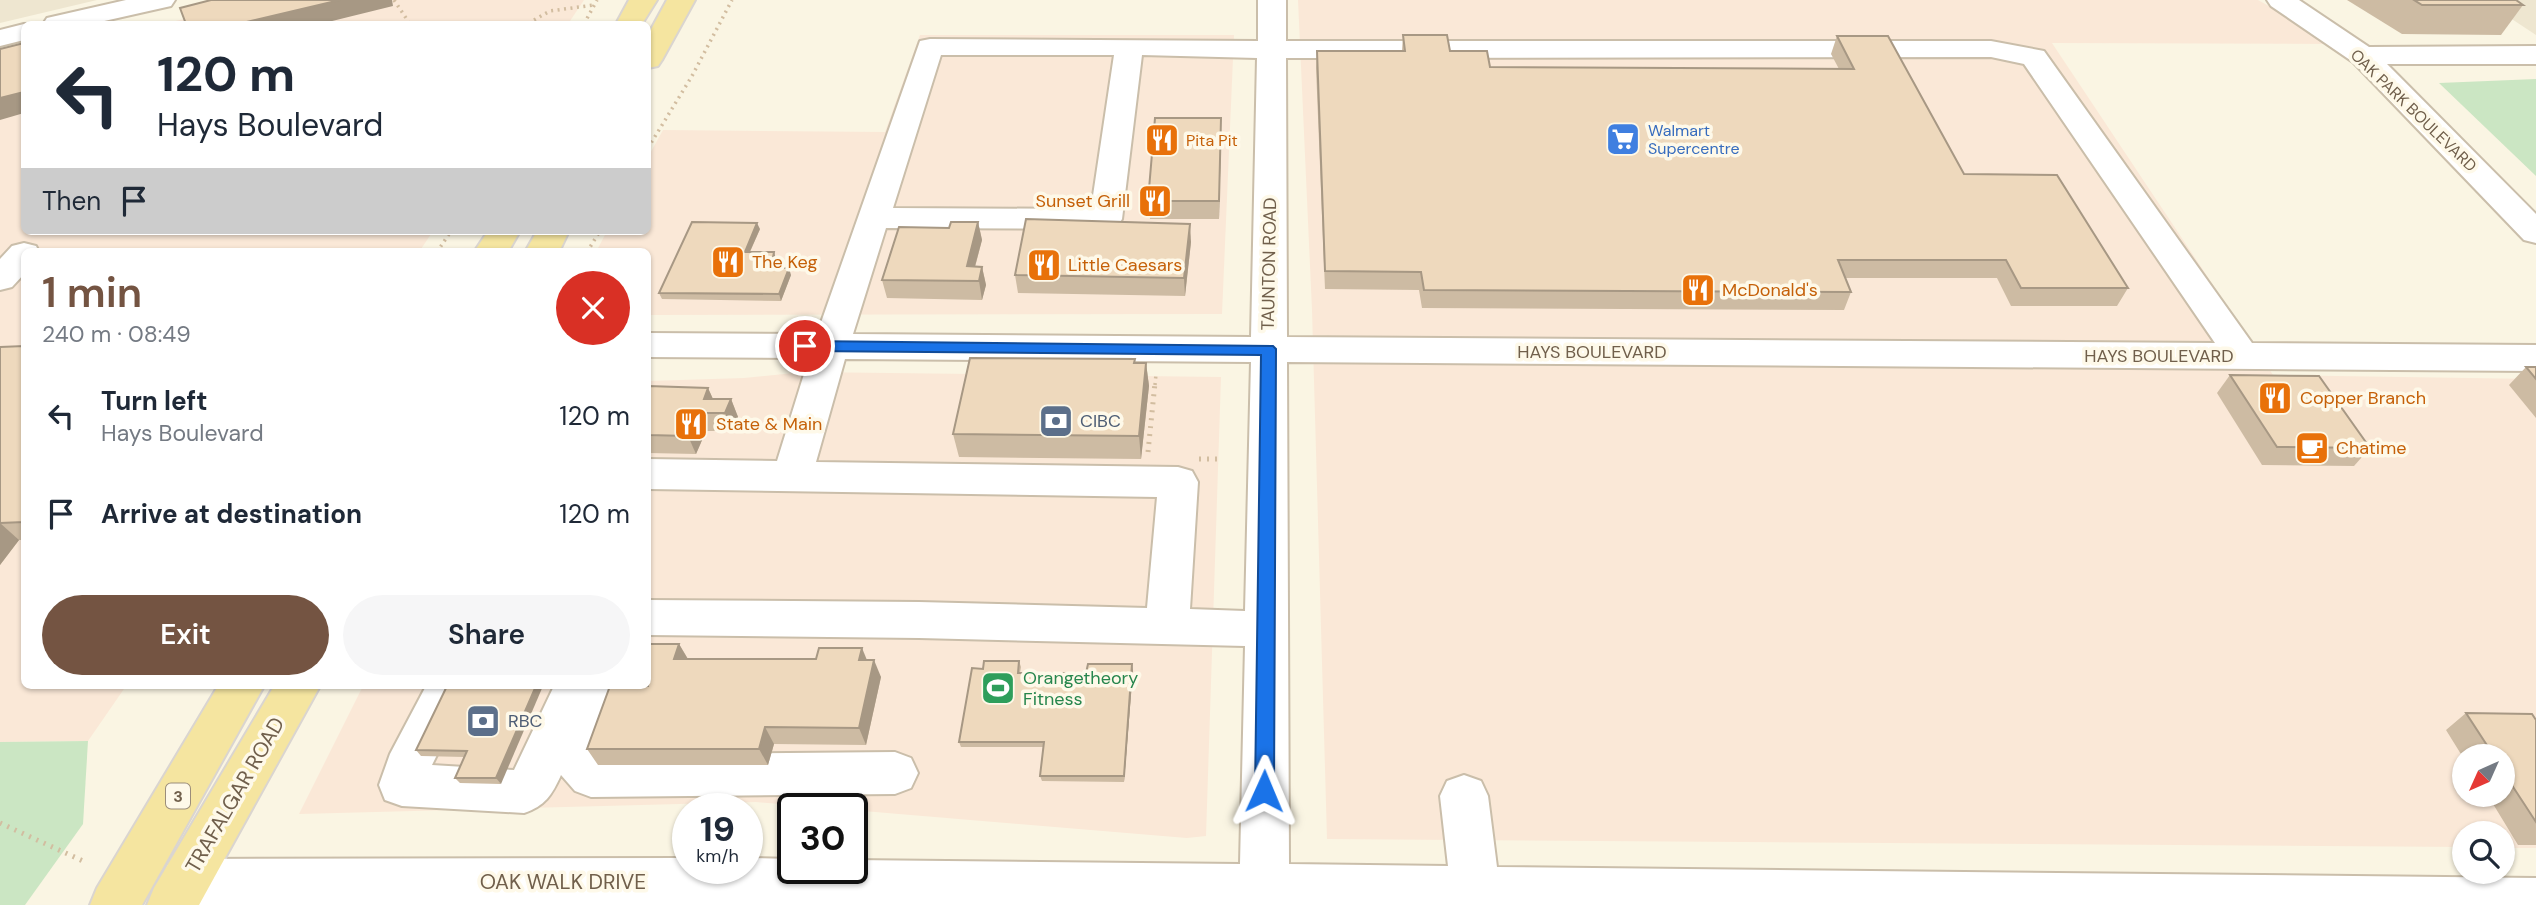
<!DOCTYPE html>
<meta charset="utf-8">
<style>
:root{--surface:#fff;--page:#f6f6f7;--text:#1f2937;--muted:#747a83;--accent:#745442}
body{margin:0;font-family:"DM Sans",sans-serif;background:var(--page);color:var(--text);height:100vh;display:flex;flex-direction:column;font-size:26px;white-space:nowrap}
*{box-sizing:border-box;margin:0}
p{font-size:23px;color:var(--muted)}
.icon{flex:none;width:38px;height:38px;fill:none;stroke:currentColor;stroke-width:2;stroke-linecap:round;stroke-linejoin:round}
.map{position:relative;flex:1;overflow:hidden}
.drawer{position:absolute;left:21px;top:248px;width:630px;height:441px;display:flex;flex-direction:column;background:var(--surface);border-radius:10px;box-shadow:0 2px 5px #0004}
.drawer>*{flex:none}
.guide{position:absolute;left:21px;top:21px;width:630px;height:214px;border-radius:10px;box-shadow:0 2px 5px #0004;background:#fff;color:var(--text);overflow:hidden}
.needle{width:46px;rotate:225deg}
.tools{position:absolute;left:2452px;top:744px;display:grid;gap:14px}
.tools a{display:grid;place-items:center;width:63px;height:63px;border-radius:50%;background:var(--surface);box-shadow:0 2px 5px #0004;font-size:35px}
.speed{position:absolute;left:672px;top:793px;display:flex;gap:14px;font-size:35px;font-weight:700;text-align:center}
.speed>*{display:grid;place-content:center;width:91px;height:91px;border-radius:50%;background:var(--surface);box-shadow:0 2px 5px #0004;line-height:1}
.speed small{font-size:18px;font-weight:400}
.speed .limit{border:4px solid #111;border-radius:10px;background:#fff;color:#111}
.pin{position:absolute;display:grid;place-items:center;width:60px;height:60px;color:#fff;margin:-30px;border:4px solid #fff;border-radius:50%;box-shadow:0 2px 7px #0007}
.me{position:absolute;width:77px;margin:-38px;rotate:1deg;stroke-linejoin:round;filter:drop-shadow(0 0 5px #0008)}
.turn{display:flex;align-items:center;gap:24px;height:147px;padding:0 21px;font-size:32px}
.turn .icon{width:91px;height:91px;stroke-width:2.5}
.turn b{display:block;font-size:49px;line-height:60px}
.then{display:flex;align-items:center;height:66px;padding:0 21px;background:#0003;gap:14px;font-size:26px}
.round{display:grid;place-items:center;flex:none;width:74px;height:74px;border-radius:37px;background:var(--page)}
.head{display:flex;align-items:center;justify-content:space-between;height:119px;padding:0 21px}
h1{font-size:42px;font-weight:600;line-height:52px;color:var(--accent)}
.button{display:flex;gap:14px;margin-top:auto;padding:14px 21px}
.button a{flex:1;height:80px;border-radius:42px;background:var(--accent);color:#fff;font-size:28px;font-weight:600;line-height:80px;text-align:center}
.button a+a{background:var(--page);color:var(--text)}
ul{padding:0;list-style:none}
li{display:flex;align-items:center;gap:21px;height:98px;padding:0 21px}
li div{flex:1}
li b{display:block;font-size:26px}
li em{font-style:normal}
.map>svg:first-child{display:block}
</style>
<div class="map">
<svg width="2536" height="905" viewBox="0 0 2536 905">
<rect width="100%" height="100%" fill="#faf5e3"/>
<g fill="#eee6d0">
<polygon points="0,0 97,0 0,23"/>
<polygon points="2483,0 2536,0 2536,35"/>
</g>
<g fill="#fae8d7" fill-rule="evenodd">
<polygon points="270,0 584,0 568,24 162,24"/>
<path d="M1298,0H2258L2337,44L2052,43L2273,375L2536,379V848H2503L2502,833H2464V847L1327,839L1312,310ZM2464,756H2502V794H2464Z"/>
<polygon points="920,35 1234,35 1222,314 648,315 648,252 596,252 607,231 648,231 648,157 663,130 885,132"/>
<polygon points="24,56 24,231 433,231 419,252 24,252 24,686 126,686 88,741 0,742 0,61"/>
<polygon points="804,372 1221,377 1206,836 1187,838 756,802 299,814 363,686 648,686 648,381 744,378"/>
</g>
<g fill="#cbe6c3">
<polygon points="2536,79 2536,176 2439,83"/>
<polygon points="88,741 83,824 25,905 0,905 0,742"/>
</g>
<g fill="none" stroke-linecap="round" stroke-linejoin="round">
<g stroke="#cabeaa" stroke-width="4">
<g id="minor">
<polygon points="126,0 175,0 171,6 91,24 43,24 47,18"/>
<path d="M1258,0H1286V41H1991L2044,51L2252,343L2536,345V371L1287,362L1289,864L1448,866L1440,796L1447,781L1464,775L1481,781L1488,796L1497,867L2536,878V905H184L168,899L160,882L168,865L185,859L688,858V868H747V858L793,859V868H852V860L1240,864L1245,646L919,638L648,635V600L919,602L1147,608L1157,497L648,489V459L777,461L809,358L648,357V333L817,334L920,41L930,39L1258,41ZM941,55H1114L1091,209L893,208ZM1142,55L1257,58L1251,337L853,334L886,228L1106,229L1118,226L1122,219ZM1991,57L2024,64L2215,343L1287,337L1286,58ZM845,359L1251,362L1245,611L1190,609L1198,482L1192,471L1178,467L816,462Z"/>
<polygon points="2267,0 2299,0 2369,47 2536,46 2536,64 2387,64 2536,214 2536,243 2524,240 2353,62 2271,6"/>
<polygon points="24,24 27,24 24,24 24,40 0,46 0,30"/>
<polygon points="24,243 36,246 39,252 24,252 24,274 12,287 0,290 0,259 12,246"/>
<path d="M426,686H471L432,765L514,770L554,686H621L600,734L602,755L895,752L911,758L918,773L911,788L895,794L591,797L575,791L561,775C552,795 545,806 524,813L402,806L385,800L379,785L390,754Z"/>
</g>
</g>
<g stroke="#dad5d0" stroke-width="4">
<g id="major">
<polygon points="629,0 657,0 642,24 616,24"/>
<polygon points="667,0 695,0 662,60 658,66 648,68 648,35"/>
<polygon points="488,231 520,231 508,252 474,252"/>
<polygon points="537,231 569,231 559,252 525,252"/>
<polygon points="218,686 264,686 142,905 90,905 97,888"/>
<polygon points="274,686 320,686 199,905 147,905 154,888"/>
</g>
</g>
<g stroke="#d2bda0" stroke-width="3.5" stroke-dasharray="2 4.5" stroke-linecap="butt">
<polyline points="394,0 410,24"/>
<polyline points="534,20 550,11 594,5"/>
<polyline points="584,24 597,0"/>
<polyline points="648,148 692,76 732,0"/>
<polyline points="437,252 451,231"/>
<polyline points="587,252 600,231"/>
<polyline points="1155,385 1156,374"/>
</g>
<g stroke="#d2bda0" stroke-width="5" stroke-dasharray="2 6" stroke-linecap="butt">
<polyline points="1148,452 1155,383"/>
<polyline points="1199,459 1223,459"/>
<polyline points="0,823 83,861"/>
</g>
<use href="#minor" fill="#fff" fill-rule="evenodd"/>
<use href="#major" fill="#f5e5a0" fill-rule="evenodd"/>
</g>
<g fill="#cdbba3">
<polygon points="2347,0 2516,0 2523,5 2501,35 2402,34"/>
<polygon points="1403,35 1490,67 1839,69 1831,54 1837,36 1964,174 2128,288 2117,306 2011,306 1997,278 1845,278 1851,292 1844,310 1422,308 1419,290 1325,289 1316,68 1317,51 1402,51"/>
<polygon points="1221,136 1219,219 1150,219 1148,201"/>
<polygon points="978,222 982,240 975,267 982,267 986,285 982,300 887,298 882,280 949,228"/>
<polygon points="760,229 750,252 776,259 774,268 791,275 781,301 662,299 659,293"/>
<polygon points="1191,242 1185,296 1018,293 1015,275"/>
<polygon points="24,346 24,540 19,540 0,565 0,347"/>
<polygon points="1135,363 1146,363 1149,386 1141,459 959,457 953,434"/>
<polygon points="2526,367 2536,367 2536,418 2509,385"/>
<polygon points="2230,375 2370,448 2354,466 2262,465 2217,393"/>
<polygon points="648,386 708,388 713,399 731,399 738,417 732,431 706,431 696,454 648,453"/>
<polygon points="679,644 688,659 867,660 881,677 866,745 774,744 768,765 598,765 587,749"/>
<polygon points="1019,661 1021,667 1020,673 1086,673 1133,670 1124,782 1042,781 1040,776 1043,747 961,747 959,742"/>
<polygon points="447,686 501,784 460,783 455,778 465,757 421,756 416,750"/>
<polygon points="2466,713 2536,720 2536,845 2518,845 2487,794 2502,794 2502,756 2464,756 2464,759 2446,730"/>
</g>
<g fill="#a79884">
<polygon points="340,0 392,0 393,6 320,24 238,24"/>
<polygon points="24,92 24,113 0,120 0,98"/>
<polygon points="1221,118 1221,136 1219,219 1219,201"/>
<polygon points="978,222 982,240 971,281 967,266"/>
<polygon points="757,223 760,229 747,258 745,252"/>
<polygon points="1190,224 1191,242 1185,296 1184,278"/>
<polygon points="774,252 776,259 773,274 771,268"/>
<polygon points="982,267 986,285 982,300 979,281"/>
<polygon points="789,268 791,275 781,301 779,294"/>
<polygon points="1146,363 1149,386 1141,459 1139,436"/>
<polygon points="708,388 716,406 704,399"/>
<polygon points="731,399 738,417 732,431 725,413"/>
<polygon points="698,413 706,431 696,454 688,436"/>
<polygon points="0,523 19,540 0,565"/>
<polygon points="679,644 689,661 674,659"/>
<polygon points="862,648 869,665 859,660"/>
<polygon points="874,660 881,677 866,745 859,728"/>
<polygon points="1132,664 1133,670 1124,782 1124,776"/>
<polygon points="536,686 543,686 501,784 496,778"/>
<polygon points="765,727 774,744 768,765 759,749"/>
</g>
<g fill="#eed9bd" stroke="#a79884" stroke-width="2">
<polygon points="211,0 340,0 238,24 186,24 180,8"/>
<polygon points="2414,0 2516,0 2523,5 2422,5"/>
<polygon points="1403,35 1447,35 1450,51 1487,51 1490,67 1854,69 1837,36 1888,36 1964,174 2057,175 2128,288 2021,288 2006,260 1838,260 1851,292 1424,290 1421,272 1325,271 1317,51 1405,51"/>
<polygon points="24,43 24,92 0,98 0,49"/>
<polygon points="1155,118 1221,118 1219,201 1148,201"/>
<polygon points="1026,219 1190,224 1184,278 1015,275"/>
<polygon points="692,222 757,223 745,252 774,252 771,268 789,268 779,294 659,293"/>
<polygon points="951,222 978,222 967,266 982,267 979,281 882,280 899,227 949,228"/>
<polygon points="24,346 24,522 0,523 0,347"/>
<polygon points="970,358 1135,359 1134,363 1146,363 1139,436 953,434"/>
<polygon points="2526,367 2536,367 2536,379"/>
<polygon points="2230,375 2319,376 2370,448 2277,447"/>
<polygon points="648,386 708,388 704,399 731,399 725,413 698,413 688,436 648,435"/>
<polygon points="648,644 679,644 674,659 816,659 819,648 862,648 859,660 874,660 859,728 765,727 759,749 587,749 610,686 648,686"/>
<polygon points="984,661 1019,661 1018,673 1086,673 1088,664 1132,664 1124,776 1040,776 1044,742 959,742 972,668 983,669"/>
<polygon points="447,686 536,686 496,778 455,778 467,751 416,750"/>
<polygon points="2466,713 2532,714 2536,720 2536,822 2502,770 2502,756 2494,756"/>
</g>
<polygon fill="#1a73e8" stroke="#114b97" stroke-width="2" points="805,341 1273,346 1276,349 1274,791 1271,797 1264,799 1257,797 1255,791 1261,355 805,351 798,346"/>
<defs>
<g id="supermarket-square" transform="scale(1.75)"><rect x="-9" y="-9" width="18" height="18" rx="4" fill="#3f7fe0" stroke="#fef9e9"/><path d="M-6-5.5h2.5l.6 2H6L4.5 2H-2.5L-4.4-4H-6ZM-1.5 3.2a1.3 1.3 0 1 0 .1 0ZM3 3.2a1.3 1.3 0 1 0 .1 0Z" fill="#fff"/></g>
<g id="restaurant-square" transform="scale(1.75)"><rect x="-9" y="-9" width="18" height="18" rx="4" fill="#e8710a" stroke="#fef9e9"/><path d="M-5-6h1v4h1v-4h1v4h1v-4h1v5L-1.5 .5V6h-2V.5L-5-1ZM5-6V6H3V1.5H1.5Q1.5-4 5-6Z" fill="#fff"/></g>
<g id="bank-square" transform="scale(1.75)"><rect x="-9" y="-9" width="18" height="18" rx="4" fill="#5c6f8a" stroke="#fef9e9"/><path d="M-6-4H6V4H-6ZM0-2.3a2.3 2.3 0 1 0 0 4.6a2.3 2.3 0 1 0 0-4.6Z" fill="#fff"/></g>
<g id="cafe-square" transform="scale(1.75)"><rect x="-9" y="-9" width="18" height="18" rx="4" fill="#e8710a" stroke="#fef9e9"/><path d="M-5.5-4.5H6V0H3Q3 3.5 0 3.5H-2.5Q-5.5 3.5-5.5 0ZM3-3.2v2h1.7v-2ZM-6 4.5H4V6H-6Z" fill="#fff"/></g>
<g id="stadium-square" transform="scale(1.75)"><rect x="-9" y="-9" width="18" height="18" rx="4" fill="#2e9e5b" stroke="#fef9e9"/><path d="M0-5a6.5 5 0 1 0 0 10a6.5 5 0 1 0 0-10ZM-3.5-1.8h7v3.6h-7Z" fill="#fff"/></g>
</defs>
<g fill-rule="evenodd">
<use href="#supermarket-square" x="1623" y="139"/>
<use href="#restaurant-square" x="1162" y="140"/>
<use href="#restaurant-square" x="1155" y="201"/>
<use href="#restaurant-square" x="728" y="262"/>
<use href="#restaurant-square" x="1044" y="265"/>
<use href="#restaurant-square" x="1698" y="290"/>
<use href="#restaurant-square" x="2275" y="398"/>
<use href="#bank-square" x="1056" y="421"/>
<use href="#restaurant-square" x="691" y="424"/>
<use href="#cafe-square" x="2312" y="448"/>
<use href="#stadium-square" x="998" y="688"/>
<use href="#bank-square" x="483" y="721"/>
</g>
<g text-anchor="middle" stroke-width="7" stroke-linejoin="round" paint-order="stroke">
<g font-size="16" fill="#705f4b" stroke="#fef9e9">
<text transform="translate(2414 110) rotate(44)" y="6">OAK PARK BOULEVARD</text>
</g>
<g font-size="16" fill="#366cbe" stroke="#fef9e9" text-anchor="start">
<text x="1648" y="136">Walmart<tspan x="1648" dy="18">Supercentre</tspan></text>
</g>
<g font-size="16" fill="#c56008" stroke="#fef9e9" text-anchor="start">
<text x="1186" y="146">Pita Pit</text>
</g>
<rect fill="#fef9e9" stroke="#9b8d7a" stroke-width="2" x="166" y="783.5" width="24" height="25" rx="5"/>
<g font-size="16" font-weight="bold" fill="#705f4b">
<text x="178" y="802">3</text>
</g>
<g font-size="18" fill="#c56008" stroke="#fef9e9" text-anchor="start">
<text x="1130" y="207" text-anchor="end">Sunset Grill</text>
<text x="752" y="268">The Keg</text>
<text x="1068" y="271">Little Caesars</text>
<text x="1722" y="296">McDonald's</text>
<text x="2300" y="404">Copper Branch</text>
<text x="716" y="430">State &amp; Main</text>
<text x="2336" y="454">Chatime</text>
</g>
<g font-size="18" fill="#705f4b" stroke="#fef9e9">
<text transform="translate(1269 264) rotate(-89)" y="6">TAUNTON ROAD</text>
<text x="1592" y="358">HAYS BOULEVARD</text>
<text x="2159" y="362">HAYS BOULEVARD</text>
</g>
<g font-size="18" fill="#4e5e75" stroke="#fef9e9" text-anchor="start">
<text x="1080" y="427">CIBC</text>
<text x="508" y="727">RBC</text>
</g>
<g font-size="18" fill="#27864d" stroke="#fef9e9" text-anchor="start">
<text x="1023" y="684">Orangetheory<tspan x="1023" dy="21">Fitness</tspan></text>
</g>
<g font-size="21" fill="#705f4b" stroke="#fef9e9">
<text transform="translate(235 795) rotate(-60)" y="7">TRAFALGAR ROAD</text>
<text x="563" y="889">OAK WALK DRIVE</text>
</g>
</g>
</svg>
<div class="tools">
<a><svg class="needle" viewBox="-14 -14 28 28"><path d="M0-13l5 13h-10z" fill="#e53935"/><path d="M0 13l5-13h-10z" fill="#747a83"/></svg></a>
<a><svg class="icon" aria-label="search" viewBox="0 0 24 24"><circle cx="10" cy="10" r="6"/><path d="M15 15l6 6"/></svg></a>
</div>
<div class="speed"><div>19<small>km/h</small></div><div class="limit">30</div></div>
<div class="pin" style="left:805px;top:346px;background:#d93025"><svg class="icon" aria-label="arrive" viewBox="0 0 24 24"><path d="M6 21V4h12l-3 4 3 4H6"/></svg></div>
<svg class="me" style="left:1264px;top:791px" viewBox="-20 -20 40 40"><path d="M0-17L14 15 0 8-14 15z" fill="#1a73e8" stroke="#fff" stroke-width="4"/></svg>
<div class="guide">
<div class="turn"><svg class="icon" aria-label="left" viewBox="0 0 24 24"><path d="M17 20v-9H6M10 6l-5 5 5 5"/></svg><div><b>120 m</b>Hays Boulevard</div></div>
<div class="then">Then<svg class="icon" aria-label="arrive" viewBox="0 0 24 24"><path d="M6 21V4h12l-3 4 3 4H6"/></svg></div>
</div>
<section class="drawer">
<div class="head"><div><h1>1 min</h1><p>240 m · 08:49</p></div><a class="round" style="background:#d93025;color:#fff"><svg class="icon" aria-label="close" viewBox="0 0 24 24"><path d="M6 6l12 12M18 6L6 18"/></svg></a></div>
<ul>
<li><svg class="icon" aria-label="left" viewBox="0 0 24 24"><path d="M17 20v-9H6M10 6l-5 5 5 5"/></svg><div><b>Turn left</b><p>Hays Boulevard</p></div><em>120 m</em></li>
<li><svg class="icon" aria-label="arrive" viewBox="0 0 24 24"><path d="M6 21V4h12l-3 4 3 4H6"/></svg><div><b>Arrive at destination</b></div><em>120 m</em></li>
</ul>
<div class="button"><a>Exit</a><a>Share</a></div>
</section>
</div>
